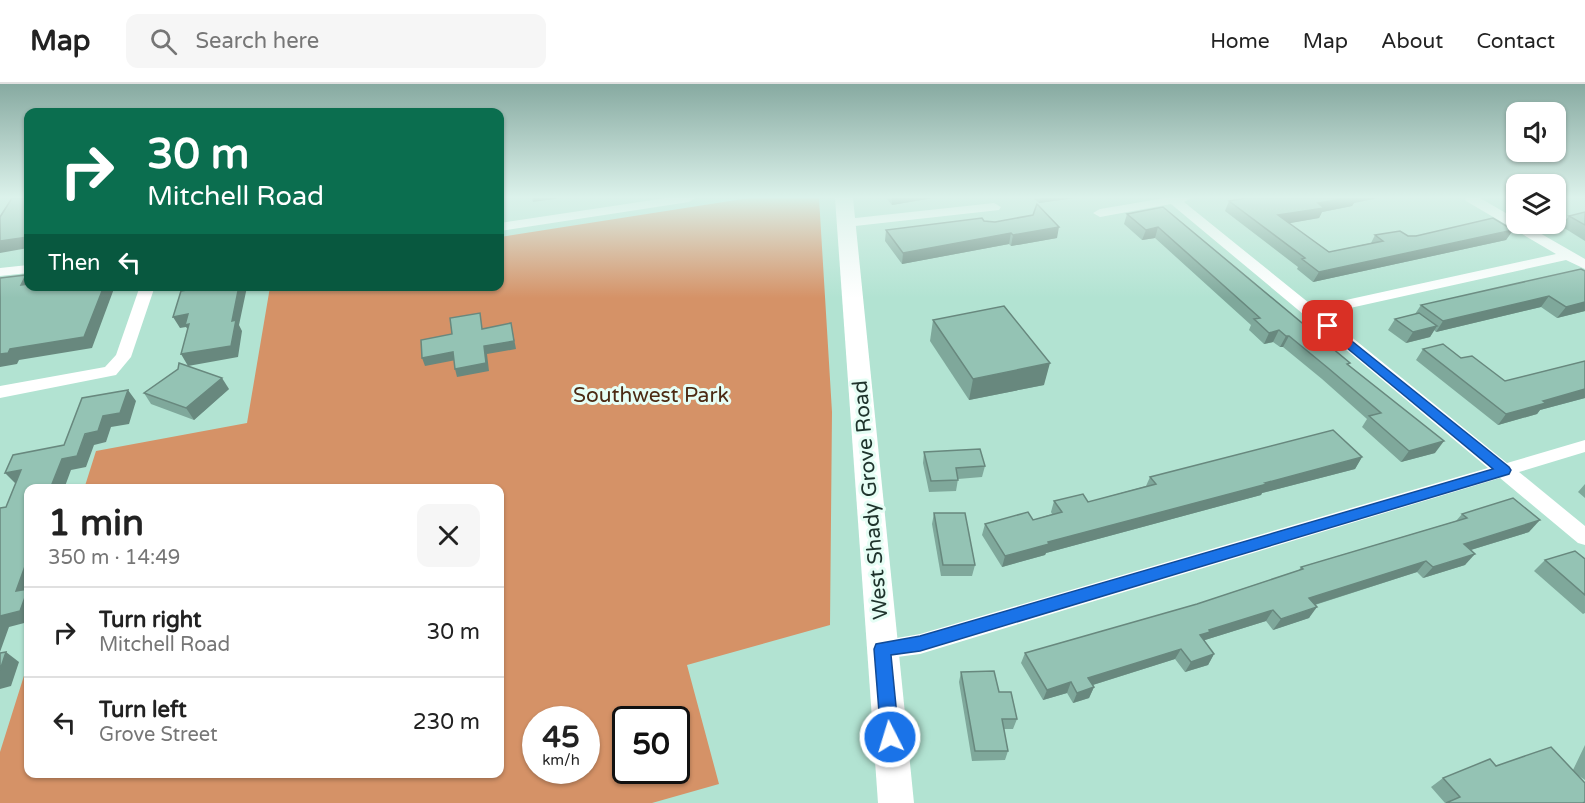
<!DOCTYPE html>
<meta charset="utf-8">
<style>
:root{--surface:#fff;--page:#f6f6f6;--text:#222;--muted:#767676;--line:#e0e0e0}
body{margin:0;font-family:"Varela Round",sans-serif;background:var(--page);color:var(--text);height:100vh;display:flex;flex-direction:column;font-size:22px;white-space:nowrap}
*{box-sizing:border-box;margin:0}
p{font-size:20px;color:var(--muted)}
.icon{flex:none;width:33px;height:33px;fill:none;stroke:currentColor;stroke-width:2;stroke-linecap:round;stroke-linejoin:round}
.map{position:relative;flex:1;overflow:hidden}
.side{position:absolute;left:24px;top:400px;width:480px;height:294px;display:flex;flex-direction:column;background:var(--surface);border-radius:12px;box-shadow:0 2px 4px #0004}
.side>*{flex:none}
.guide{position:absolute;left:24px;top:24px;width:480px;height:183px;border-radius:12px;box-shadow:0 2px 4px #0004;background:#0b6e4f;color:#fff;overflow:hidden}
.fabs{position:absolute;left:1506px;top:18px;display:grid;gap:12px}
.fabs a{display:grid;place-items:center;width:60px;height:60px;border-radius:12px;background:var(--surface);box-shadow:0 2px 4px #0004;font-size:30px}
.speed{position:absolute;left:522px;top:622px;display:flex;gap:12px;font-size:30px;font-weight:700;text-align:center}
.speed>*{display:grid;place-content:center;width:78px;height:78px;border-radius:50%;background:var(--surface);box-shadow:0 2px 4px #0004;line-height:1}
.speed small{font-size:15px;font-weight:400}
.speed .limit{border:3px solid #111;border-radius:9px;background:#fff;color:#111}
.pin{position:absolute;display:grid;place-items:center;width:51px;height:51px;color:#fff;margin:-26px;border-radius:12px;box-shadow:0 3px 9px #0006}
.me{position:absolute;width:66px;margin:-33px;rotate:355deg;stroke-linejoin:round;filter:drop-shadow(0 0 4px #0008)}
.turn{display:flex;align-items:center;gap:21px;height:126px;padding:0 24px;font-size:27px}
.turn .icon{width:78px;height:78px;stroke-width:2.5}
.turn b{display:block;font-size:42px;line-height:51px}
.then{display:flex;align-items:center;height:57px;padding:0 24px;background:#0003;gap:12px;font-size:22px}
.round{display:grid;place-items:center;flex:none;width:63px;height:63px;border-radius:12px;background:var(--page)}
.headline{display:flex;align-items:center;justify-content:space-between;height:102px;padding:0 24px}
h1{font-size:36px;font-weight:800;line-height:45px}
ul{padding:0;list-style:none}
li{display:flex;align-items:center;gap:18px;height:90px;padding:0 24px;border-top:2px solid var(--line)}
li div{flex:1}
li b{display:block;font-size:22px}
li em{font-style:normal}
header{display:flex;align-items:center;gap:36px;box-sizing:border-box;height:84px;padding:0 30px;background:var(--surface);border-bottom:2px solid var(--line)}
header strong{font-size:28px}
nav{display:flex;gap:33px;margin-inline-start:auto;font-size:21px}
.search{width:420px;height:54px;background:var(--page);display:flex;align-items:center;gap:15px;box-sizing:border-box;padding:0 21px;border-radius:12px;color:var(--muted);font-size:22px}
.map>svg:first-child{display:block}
</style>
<header>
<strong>Map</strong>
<div class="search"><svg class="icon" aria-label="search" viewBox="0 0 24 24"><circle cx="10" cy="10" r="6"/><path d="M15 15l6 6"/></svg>Search here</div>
<nav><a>Home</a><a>Map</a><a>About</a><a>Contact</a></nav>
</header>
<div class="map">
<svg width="1585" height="719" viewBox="0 0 1585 719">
<rect width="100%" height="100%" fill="#b2e3d2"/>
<path fill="#d59267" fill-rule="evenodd" d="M749,114H819L832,328L830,541L687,581L719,700L652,719H0V668L28,579V690H500V405H84L96,367L247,339L270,203L500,202V153ZM536,636H586V687H536ZM626,636H676V687H626Z"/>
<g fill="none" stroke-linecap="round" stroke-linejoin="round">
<g fill="#fff" fill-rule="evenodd">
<polygon points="666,114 695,114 689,118 500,147 500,139"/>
<polygon points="1165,114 1191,114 1184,118 1314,223 1556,170 1466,117 1465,114 1480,114 1516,135 1516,140 1524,140 1585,175 1585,185 1566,176 1323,230 1507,379 1585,356 1585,368 1519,388 1585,442 1585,461 1578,459 1500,394 920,570 882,575 874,572 871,565 874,558 920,550 1488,384 1171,120 1100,133 1093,129 1100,125"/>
<polygon points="994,119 1001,123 999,126 846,143 839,139 846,135"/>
<polygon points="28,181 28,189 0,192 0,184"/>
<polygon points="140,202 155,202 131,273 116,291 0,314 0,302 105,283 116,271"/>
</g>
<polygon fill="#fff" fill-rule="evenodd" points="835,114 853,114 914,719 878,719"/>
</g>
<g fill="#7fa89b">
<polygon points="886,114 933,114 892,121"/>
<polygon points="1033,114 1075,114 1039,119"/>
<polygon points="1503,114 1516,114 1516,122"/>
<polygon points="1229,117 1354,119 1352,122 1322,128 1319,134 1289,139 1329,168 1371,159 1375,151 1408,152 1513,146 1506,156 1313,198 1297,185 1298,183 1225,127"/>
<polygon points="1163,123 1349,281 1435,369 1401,378 1362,343 1367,335 1322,295 1283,263 1280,263 1273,258 1264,260 1249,246 1251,241 1155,154 1142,156 1124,140 1127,130"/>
<polygon points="1585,128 1585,157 1561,142 1569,132"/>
<polygon points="984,137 1057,154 1011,162 1009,160 902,180 885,157 886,146"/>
<polygon points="1585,187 1585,227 1557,234 1541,223 1436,248 1434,246 1430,253 1406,259 1388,246 1395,235 1415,230 1421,221"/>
<polygon points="933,236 1044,301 969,316 930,257"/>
<polygon points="1423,265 1461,274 1505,297 1585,277 1585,314 1540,326 1537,330 1498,341 1416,276"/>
<polygon points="229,305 194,336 151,320 144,309"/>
<polygon points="924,368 985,382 982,393 958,395 956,407 929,408 923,379"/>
<polygon points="1362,373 1355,385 1262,409 1261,411 1046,469 1045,471 1002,483 982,451 985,440 1033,436 1052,430 1051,428 1054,417 1088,418 1146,402 1150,393"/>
<polygon points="1585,400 1585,414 1578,408"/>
<polygon points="934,429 975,481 972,492 941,492 932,440"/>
<polygon points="1462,430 1529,448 1471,466 1465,481 1423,494 1417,488 1315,521 1309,534 1273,546 1266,537 1205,556 1204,557 1214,570 1208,581 1185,588 1175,575 1093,601 1094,603 1089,614 1073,619 1067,609 1043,616 1021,579 1025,569 1197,520 1299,486 1301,483 1456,437"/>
<polygon points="1585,475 1585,529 1583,530 1534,487 1545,476"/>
<polygon points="961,588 999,608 1017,635 1013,645 1004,645 1008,667 1005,676 972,677 959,598"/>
<polygon points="1585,661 1585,696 1579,692 1445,719 1431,703 1443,694 1496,682 1573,686"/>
</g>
<g fill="#68887e">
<polygon points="532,114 561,114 533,118"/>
<polygon points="892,114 933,114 892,121"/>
<polygon points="1040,114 1075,114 1039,119"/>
<polygon points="1348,114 1379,114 1354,119 1352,122 1322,128 1319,134 1274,142 1278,131 1318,119"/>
<polygon points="1059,143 1057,154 1011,162 1013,151"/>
<polygon points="1158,143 1155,154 1142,156 1146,146"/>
<polygon points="1513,146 1506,156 1313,198 1319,188"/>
<polygon points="1011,149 1009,160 902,180 903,169"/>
<polygon points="28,153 28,164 0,169 0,157"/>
<polygon points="26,191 28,194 28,202 21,201"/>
<polygon points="104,202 115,202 92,264 19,276 17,280 0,283 0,270 10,265"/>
<polygon points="239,202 247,203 239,241 242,247 238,273 188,282 181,270 232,237"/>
<polygon points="1549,212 1541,223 1436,248 1443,237"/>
<polygon points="1585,218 1585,227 1557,234 1566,223"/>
<polygon points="188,230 192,252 186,243 180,244 173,233"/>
<polygon points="511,239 516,265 487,270 489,287 457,293 455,285 484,262"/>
<polygon points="1437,242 1430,253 1406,259 1413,248"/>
<polygon points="1279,246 1273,258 1264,260 1269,249"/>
<polygon points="1286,252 1289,252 1283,263 1280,263"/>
<polygon points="453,268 456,276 425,282 422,274"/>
<polygon points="1050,279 1044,301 969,316 973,295"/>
<polygon points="222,294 229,305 194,336 186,324"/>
<polygon points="1585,305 1585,314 1540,326 1537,330 1498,341 1506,330 1543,317"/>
<polygon points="128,306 136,317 129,340 111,343 106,358 94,361 86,383 71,386 64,405 50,405 62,375"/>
<polygon points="1444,357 1435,369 1401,378 1409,367"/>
<polygon points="1362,373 1355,385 1262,409 1261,411 1046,469 1045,471 1002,483 1005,472 1048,458 1265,399"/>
<polygon points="21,386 16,400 5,389"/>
<polygon points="1540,436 1529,448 1454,471 1464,460"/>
<polygon points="1475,470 1465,481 1423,494 1433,483"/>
<polygon points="28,474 28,538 9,543 0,568 0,532 16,507"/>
<polygon points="1426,477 1417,488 1301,525 1309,514"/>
<polygon points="1317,523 1309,534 1273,546 1281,535"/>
<polygon points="1273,526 1266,537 1205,556 1204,558 1200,551 1209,546"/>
<polygon points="1181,565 1175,575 1083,604 1088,594"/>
<polygon points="6,568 19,578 11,602 0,605 0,586"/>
<polygon points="1214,570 1208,581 1185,588 1191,578"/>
<polygon points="1071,598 1067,609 1043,616 1047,606"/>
<polygon points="1094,603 1089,614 1073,619 1077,609"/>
</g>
<g fill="#94c3b4" stroke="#68887e" stroke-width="1.5">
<polygon points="12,114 28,114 28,153 0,157 0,133"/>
<polygon points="1246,114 1348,114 1318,119 1324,124 1278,131 1329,168 1383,157 1375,151 1400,147 1408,152 1416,152 1493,134 1513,146 1319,188 1302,175 1305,174 1229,117"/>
<polygon points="1037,120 1059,143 1013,151 1011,149 903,169 886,146 982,134 984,137 995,138 1033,131"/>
<polygon points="1163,123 1350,279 1347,280 1444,357 1409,367 1369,332 1381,329 1328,284 1289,252 1286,252 1279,246 1269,249 1254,235 1260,234 1158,143 1146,146 1127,130"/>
<polygon points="1585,128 1585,141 1569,132"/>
<polygon points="1581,185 1585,187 1585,218 1566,223 1549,212 1443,237 1421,221"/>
<polygon points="26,191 21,201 28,200 28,202 104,202 84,253 10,265 8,269 0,270 0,194"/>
<polygon points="187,202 217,202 217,204 219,202 239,202 232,237 236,236 231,262 181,270 189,240 185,241 188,230 173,233 181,207 186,206"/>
<polygon points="1004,222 1050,279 973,295 933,236"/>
<polygon points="480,229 482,245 511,239 514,257 484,262 486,279 455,285 453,268 422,274 421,256 452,250 450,234"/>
<polygon points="1419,229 1437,242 1413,248 1395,235"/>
<polygon points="1443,260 1461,274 1472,272 1505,297 1585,277 1585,305 1543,317 1546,319 1506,330 1423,265"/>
<polygon points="179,279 222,294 186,324 144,309 178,285"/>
<polygon points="128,306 120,329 103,332 98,347 85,350 77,372 62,375 50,405 28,405 28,474 16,507 28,505 20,527 0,532 0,424 6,423 21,386 5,389 13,371 64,361 82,314"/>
<polygon points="1333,346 1362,373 1265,399 1267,400 1048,458 1049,460 1005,472 985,440 1028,428 1033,436 1062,428 1054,417 1083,410 1088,418 1156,400 1150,393"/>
<polygon points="980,365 985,382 956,384 958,396 931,397 924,368"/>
<polygon points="1513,414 1540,436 1464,460 1475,470 1433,483 1426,477 1309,514 1317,523 1281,535 1273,526 1209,546 1210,548 1200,551 1214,570 1191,578 1181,565 1088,594 1094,603 1077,609 1071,598 1047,606 1025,569 1197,520 1303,485 1301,483 1467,434 1462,430"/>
<polygon points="934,429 965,429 975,481 943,481"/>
<polygon points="1575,467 1585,475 1585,511 1545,476"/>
<polygon points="6,568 0,586 0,569"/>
<polygon points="994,587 999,608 1011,608 1017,635 1002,635 1008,667 975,667 961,588"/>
<polygon points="1551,663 1585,699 1585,718 1583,719 1446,719 1460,713 1443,694 1490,675 1496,682"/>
</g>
<linearGradient id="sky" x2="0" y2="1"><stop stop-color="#87aaa1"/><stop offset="0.53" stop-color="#dcf2eb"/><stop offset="1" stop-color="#dcf2eb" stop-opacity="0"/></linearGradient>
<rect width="1585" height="214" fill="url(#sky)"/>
<polygon fill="#1a73e8" stroke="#114b97" stroke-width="1.5" points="1328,238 1509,383 1511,386 1509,390 920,567 891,571 899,653 897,659 890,662 884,659 881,653 874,565 876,560 920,552 1493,385 1324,245 1324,239"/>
<g text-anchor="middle" stroke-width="6" stroke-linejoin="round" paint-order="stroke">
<g font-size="21" fill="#4c2a13" stroke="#e6fef5">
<text x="651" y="318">Southwest Park</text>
</g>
<g font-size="21" fill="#1f332c" stroke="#e6fef5">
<text transform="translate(870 416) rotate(-95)" y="7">West Shady Grove Road</text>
</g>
</g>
</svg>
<div class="fabs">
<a><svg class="icon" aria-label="sound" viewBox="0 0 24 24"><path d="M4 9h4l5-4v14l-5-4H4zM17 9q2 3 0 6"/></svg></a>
<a><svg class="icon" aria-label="layers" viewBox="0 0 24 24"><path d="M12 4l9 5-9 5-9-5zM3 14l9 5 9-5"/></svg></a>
</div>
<div class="speed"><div>45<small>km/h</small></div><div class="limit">50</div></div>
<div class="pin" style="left:1328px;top:242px;background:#d93025"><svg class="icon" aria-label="arrive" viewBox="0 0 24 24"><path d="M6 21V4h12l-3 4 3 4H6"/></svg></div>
<svg class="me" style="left:890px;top:653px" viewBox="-20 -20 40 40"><circle r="17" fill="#1a73e8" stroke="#fff" stroke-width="3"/><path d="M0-11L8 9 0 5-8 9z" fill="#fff"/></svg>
<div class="guide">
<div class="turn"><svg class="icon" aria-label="right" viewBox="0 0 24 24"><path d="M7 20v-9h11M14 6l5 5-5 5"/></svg><div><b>30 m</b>Mitchell Road</div></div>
<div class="then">Then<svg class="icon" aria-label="left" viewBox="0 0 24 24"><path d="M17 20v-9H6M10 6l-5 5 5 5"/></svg></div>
</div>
<section class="side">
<div class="headline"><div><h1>1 min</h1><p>350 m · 14:49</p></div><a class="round"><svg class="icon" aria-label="close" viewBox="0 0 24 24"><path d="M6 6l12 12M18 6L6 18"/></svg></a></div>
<ul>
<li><svg class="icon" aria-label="right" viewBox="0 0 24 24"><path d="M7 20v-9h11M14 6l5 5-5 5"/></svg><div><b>Turn right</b><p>Mitchell Road</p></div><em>30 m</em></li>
<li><svg class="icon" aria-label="left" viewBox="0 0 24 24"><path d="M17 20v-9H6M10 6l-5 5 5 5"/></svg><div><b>Turn left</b><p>Grove Street</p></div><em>230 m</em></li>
</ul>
</section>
</div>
